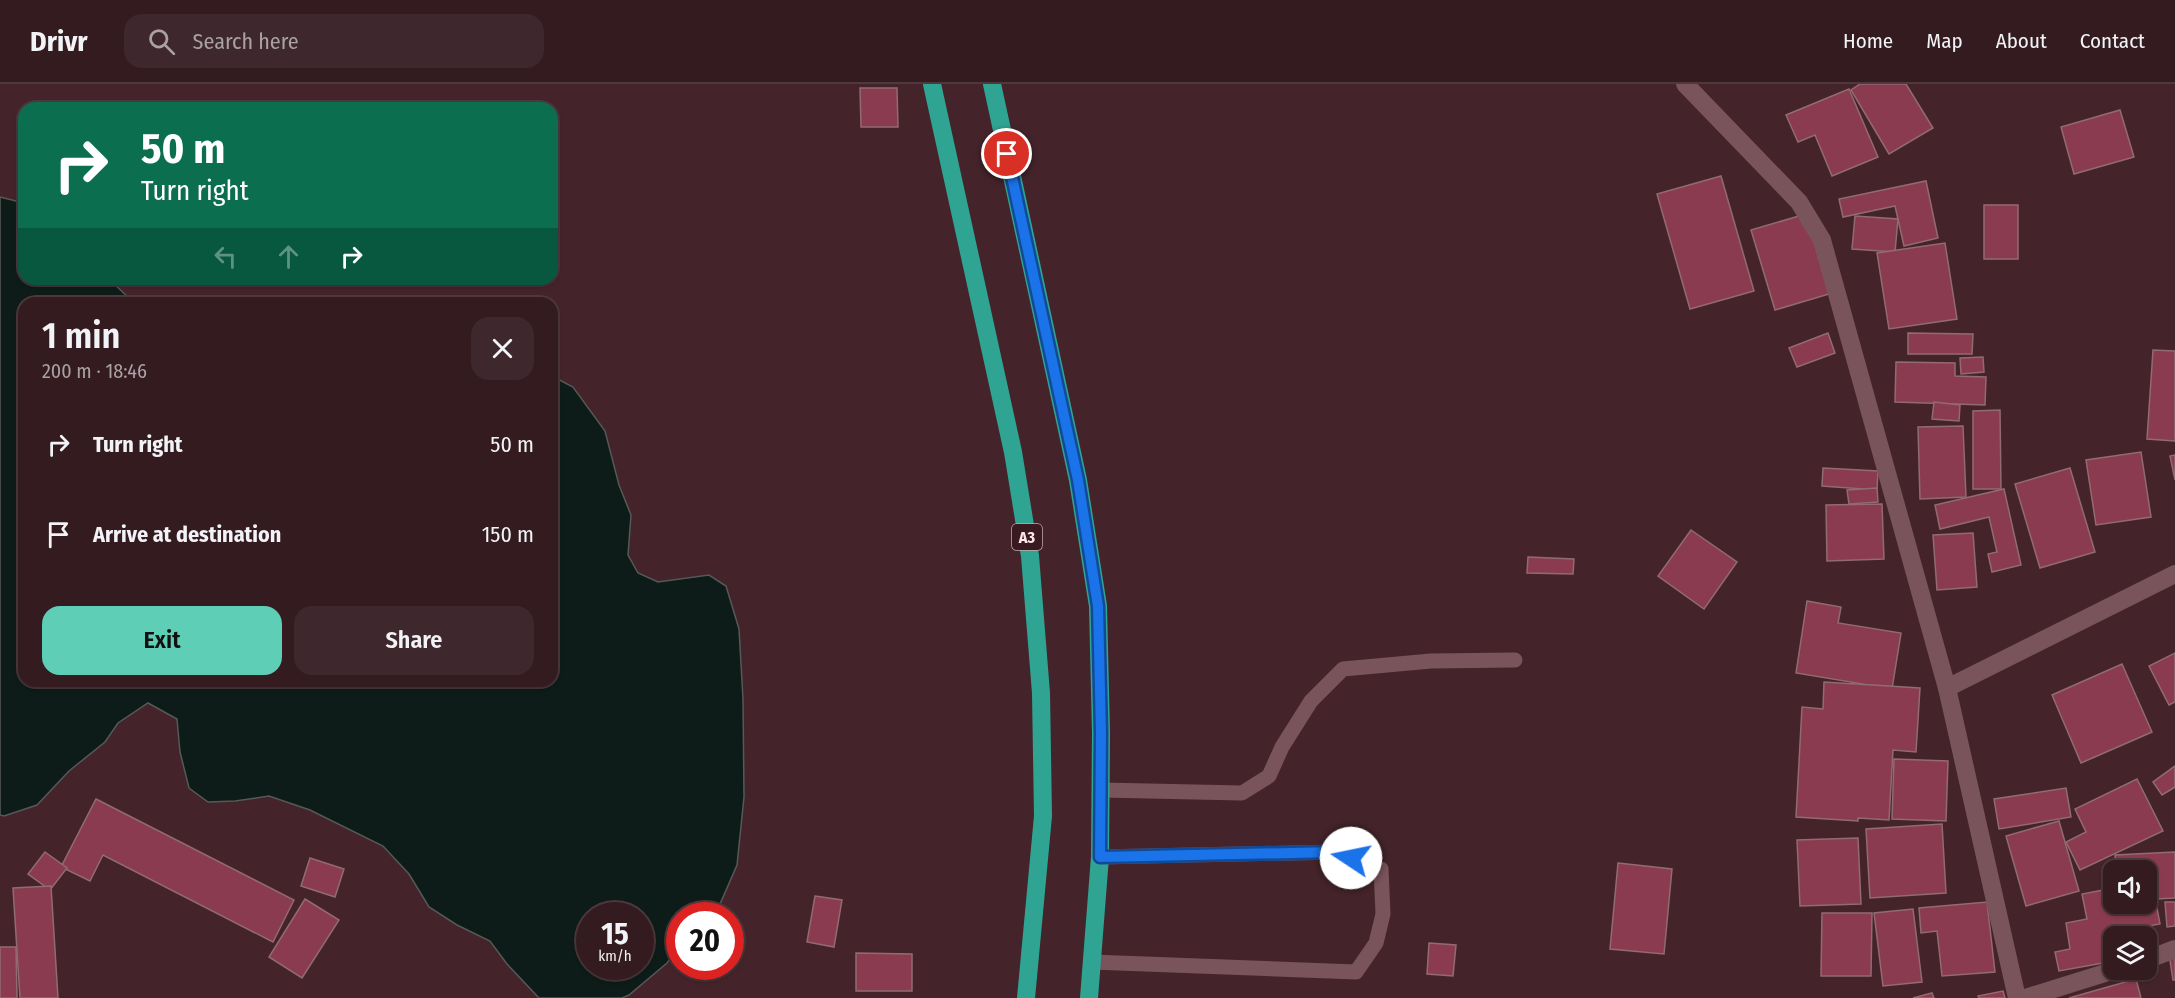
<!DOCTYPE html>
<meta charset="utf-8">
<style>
:root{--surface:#331b20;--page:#3e282d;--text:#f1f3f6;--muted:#a9a1a5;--line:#4e393e;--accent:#5eceb7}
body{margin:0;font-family:"Fira Sans Condensed",sans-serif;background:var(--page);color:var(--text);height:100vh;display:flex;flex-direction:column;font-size:22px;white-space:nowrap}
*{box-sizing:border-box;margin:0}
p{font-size:20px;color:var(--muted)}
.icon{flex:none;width:33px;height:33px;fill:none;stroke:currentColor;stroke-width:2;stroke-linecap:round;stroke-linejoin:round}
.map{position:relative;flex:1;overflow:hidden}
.side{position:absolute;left:18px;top:213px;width:540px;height:390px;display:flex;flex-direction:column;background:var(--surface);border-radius:18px;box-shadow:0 2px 4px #0004,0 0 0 2px var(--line)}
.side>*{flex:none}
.top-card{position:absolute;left:18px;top:18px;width:540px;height:183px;border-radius:18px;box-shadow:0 2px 4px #0004,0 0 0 2px var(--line);background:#0b6e4f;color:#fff;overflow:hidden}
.buttons{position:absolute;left:2103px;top:776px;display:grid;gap:12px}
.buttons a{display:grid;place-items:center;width:54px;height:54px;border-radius:12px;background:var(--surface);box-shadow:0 2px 4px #0004,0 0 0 2px var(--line);font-size:30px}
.speed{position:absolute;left:576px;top:818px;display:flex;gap:12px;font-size:30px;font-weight:700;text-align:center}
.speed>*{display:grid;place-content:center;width:78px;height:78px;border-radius:50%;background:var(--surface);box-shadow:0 2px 4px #0004,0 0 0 2px var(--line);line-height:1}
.speed small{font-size:15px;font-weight:400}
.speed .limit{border:9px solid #d22;background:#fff;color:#111}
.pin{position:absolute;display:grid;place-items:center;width:51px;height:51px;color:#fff;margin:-26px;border:3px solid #fff;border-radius:50%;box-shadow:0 2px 6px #0007}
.me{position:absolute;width:66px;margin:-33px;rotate:281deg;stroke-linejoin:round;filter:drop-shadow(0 0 4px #0008)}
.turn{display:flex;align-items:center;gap:21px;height:126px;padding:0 24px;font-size:27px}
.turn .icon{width:78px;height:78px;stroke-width:2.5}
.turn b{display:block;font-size:42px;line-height:51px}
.lanes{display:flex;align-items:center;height:57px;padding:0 24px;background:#0003;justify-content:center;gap:30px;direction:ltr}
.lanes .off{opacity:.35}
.round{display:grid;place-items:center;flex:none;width:63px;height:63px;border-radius:18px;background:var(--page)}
.headline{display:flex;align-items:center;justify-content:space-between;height:102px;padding:0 24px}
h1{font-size:36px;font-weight:600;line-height:45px}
.button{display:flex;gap:12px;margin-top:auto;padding:12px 24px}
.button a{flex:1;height:69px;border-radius:18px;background:var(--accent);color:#111;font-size:24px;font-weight:600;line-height:69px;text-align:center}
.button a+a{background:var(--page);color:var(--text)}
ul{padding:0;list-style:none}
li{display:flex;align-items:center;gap:18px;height:90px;padding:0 24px}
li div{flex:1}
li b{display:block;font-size:22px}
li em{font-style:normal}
header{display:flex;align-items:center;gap:36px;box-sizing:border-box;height:84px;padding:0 30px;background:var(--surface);border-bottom:2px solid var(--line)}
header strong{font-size:28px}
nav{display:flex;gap:33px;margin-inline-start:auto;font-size:21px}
.search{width:420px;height:54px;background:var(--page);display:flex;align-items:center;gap:15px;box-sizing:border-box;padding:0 21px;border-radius:18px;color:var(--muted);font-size:22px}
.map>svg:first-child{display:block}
</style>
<header>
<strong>Drivr</strong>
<div class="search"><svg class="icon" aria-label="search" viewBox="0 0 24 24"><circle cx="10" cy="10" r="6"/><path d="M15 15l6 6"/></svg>Search here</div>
<nav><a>Home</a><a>Map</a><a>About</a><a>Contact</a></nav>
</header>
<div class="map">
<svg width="2175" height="914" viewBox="0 0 2175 914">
<rect width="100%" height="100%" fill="#44242a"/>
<path fill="#0d1c18" stroke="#555957" stroke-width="1.5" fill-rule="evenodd" d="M0,113L24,119V195H109L134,219H24V597H552V292L573,303L605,347L619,401L631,431L628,471L638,489L658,498L709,491L726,502L739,545L743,615L744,713L737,781L720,820L709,831H680L679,863L667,879L629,911L622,914H539L507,880L490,857L457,841L429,823L409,790L383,762L310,726L269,712L235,717L208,718L189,704L180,668L177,635L148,619L118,639L105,658L69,687L37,721L4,732L0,731ZM590,831H640V882H590Z"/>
<g fill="#8a3b4f" stroke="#916b71" stroke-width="1.5">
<polygon points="1860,0 1906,0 1933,44 1889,70 1851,6"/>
<polygon points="860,4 897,4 898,43 861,43"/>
<polygon points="1849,5 1878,73 1832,92 1815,51 1798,58 1786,31"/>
<polygon points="2120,26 2134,73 2074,90 2061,43"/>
<polygon points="1721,92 1754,207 1690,225 1657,110"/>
<polygon points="1926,97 1938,154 1904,162 1895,122 1843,133 1839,115"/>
<rect x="1984" y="121" width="34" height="54"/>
<polygon points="1806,130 1829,210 1775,226 1751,146"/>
<polygon points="1855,132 1898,135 1895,168 1852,165"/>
<polygon points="1945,159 1957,235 1889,245 1877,169"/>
<polygon points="1828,249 1835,269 1797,283 1789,264"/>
<polygon points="1908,249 1973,250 1972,270 1908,270"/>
<polygon points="2153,266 2175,267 2175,357 2147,355"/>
<polygon points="1983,273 1984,288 1961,290 1960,274"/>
<polygon points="1896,278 1955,279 1955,292 1986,293 1985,321 1895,318"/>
<polygon points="1934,318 1960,321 1959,337 1932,335"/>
<polygon points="2000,326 2001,405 1973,405 1973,327"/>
<polygon points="1963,342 1966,413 1920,415 1918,343"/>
<polygon points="2141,368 2151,433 2096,441 2086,376"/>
<polygon points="2175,371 2175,396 2170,372"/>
<polygon points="1823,384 1878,387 1877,406 1822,402"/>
<polygon points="2070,384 2095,468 2040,484 2015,400"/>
<polygon points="1877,404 1878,418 1849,420 1847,406"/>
<polygon points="2004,405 2021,481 1992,488 1988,470 1997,468 1989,433 1940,445 1935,421"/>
<polygon points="1882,420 1884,475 1827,477 1826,421"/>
<polygon points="1691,446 1737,478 1704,525 1658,492"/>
<polygon points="1973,449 1977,503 1937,506 1933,451"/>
<polygon points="1528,473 1574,475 1573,490 1527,489"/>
<polygon points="1807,517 1841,523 1838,539 1901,549 1892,605 1796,589"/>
<polygon points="2175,569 2175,618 2169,621 2149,582"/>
<polygon points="2122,580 2152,648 2081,679 2052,611"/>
<polygon points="1824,598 1920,604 1916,668 1893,666 1889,736 1858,734 1858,737 1796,733 1802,623 1823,625"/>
<polygon points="1894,675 1948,677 1946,737 1892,735"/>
<polygon points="2175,682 2175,703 2162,711 2153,698"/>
<polygon points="2137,695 2163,747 2080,786 2066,758 2086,748 2075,725"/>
<polygon points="2066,704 2071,733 1999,745 1994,715"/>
<polygon points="96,715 294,816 273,858 103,771 90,797 61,783"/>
<polygon points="2059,737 2079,807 2026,822 2006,752"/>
<polygon points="1942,740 1946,809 1870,814 1866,745"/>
<polygon points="1858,754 1861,820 1800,822 1797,756"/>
<polygon points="45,768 67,784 50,806 28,790"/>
<polygon points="2175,768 2175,814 2156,815 2155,795 2146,796 2146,786 2116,786 2115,771"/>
<polygon points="310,774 344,785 335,813 301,802"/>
<polygon points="1618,779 1672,785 1664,870 1610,865"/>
<polygon points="2152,798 2160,840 2132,845 2133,852 2114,852 2114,877 2059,887 2055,868 2070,865 2066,839 2087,835 2082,810 2114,804 2114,819 2146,819 2146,799"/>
<polygon points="51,802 58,914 20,914 13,804"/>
<polygon points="815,812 842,816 834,863 807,858"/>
<polygon points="305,815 339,836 302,894 269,873"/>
<polygon points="1987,818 1995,888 1942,892 1937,847 1921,849 1919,824"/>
<polygon points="2165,818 2175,818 2175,842 2167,843"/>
<polygon points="1913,825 1922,898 1883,902 1874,829"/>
<polygon points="1822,829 1872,829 1871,892 1821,892"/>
<polygon points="1429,859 1456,861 1453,892 1427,890"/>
<polygon points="0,863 16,863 17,914 0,914"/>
<polygon points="856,869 912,870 912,907 856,907"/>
<polygon points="2175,869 2175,896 2173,896 2169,870"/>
<polygon points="2136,895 2141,914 2069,914"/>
<polygon points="2003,907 2005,914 1979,914 1978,912"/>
<polygon points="1932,909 1934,914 1913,914"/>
</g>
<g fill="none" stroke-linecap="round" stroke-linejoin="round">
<g stroke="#79545b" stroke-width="15">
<polyline points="1101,706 1242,709 1269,692 1282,663 1311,617 1343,585 1431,577 1515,576"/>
<polyline points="1092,878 1356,888 1376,859 1383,830 1381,785 1336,768 1100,773"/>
</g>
<g stroke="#79545b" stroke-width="18">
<polyline points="1685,0 1799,118 1822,156 1947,604 2017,914"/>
<polyline points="1947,604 2175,490"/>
<polyline points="2146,876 2175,865"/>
<polyline points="2025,914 2118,885"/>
</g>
<g stroke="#30a492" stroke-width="18">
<polyline points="932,0 1013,368 1030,472 1041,609 1043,732 1026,914"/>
<polyline points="992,0 1078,396 1098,522 1101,649 1100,773 1089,914"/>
</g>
</g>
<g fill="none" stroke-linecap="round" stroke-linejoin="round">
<g stroke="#114b97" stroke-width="15">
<polyline id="route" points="1007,70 1078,396 1098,522 1101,649 1100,773 1336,768 1351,774"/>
</g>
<use href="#route" stroke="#1a73e8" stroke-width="10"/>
</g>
<g text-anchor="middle" stroke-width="4.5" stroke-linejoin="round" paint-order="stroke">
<rect fill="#391a21" stroke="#c2a9ae" stroke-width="1.5" x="1012" y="440" width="30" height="26" rx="4.5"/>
<g font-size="16" font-weight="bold" fill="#fce6ea">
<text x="1027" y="459">A3</text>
</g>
</g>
</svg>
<div class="buttons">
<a><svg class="icon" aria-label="sound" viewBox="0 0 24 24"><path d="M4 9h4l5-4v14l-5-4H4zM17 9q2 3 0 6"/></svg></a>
<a><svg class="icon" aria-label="layers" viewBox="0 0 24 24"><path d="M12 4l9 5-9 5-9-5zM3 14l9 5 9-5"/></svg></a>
</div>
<div class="speed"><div>15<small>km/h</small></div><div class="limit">20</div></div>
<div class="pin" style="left:1007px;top:70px;background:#d93025"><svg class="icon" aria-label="arrive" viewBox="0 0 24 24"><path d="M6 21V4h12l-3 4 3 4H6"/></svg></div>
<svg class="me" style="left:1351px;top:774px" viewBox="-20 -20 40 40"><circle r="19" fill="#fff"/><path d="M0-13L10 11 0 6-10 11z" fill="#1a73e8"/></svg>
<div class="top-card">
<div class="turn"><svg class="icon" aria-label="right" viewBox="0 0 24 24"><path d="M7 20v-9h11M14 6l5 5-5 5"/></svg><div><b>50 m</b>Turn right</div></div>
<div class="lanes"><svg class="icon off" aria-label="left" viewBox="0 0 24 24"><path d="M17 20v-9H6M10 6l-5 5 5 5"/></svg><svg class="icon off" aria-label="ahead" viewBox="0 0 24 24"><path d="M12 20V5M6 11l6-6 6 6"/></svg><svg class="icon" aria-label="right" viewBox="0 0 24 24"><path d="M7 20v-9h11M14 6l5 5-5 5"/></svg></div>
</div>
<section class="side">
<div class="headline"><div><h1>1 min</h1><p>200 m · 18:46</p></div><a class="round"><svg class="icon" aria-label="close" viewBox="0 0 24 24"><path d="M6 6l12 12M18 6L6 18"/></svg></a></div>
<ul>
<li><svg class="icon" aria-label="right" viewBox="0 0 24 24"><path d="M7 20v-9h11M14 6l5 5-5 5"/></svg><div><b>Turn right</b></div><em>50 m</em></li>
<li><svg class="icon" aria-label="arrive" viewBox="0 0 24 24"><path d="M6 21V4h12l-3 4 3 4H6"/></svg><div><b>Arrive at destination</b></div><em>150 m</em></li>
</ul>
<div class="button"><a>Exit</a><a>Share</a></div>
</section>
</div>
